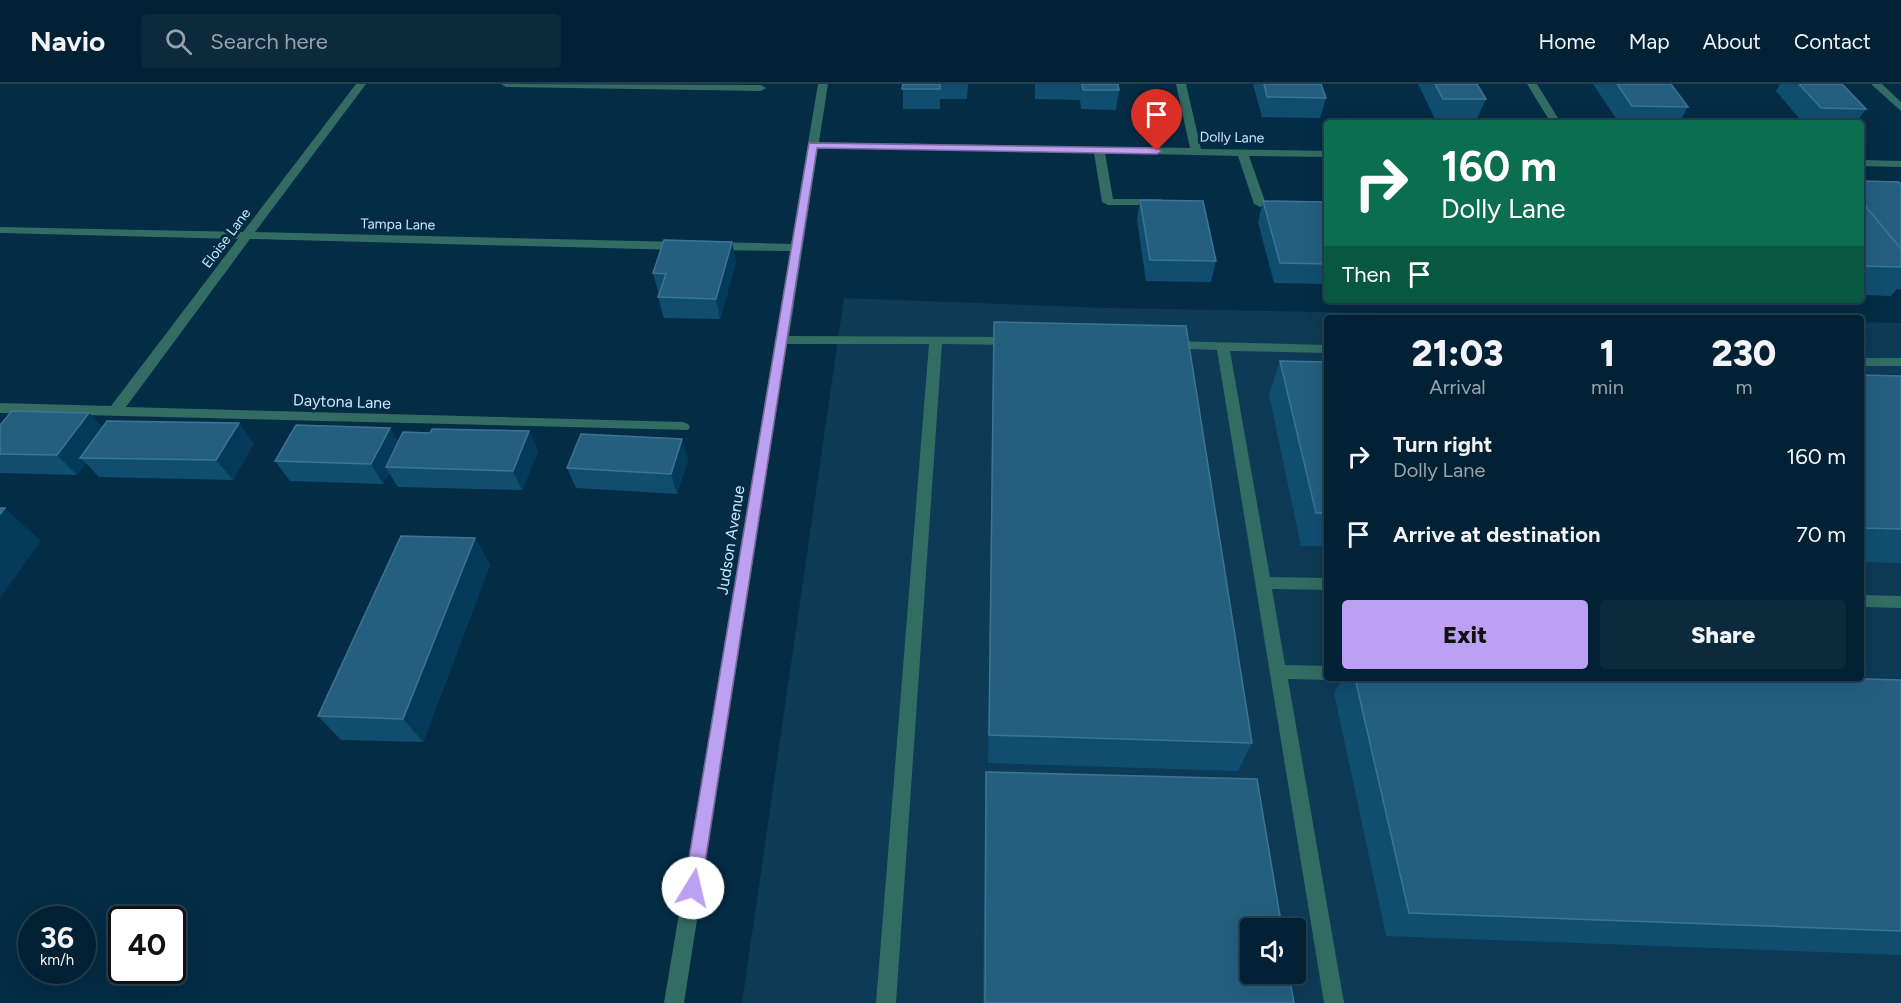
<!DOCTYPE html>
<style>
:root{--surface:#032134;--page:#0d293c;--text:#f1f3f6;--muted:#97a3ac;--line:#243e4f;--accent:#bca0f2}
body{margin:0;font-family:Figtree,sans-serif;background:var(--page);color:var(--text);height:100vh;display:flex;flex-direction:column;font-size:22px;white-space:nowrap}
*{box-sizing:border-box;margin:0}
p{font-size:20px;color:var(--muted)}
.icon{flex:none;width:33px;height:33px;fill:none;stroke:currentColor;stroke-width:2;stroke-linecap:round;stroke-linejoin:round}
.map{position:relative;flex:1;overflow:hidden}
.sheet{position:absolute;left:1324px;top:231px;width:540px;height:366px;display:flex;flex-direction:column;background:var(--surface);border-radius:6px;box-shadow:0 6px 24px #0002,0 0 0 2px var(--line)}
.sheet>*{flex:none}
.hud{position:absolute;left:1324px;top:36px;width:540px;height:183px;border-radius:6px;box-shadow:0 6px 24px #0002,0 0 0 2px var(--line);background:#0b6e4f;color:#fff;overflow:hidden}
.buttons{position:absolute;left:1240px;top:834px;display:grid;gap:12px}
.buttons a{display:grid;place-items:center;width:66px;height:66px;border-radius:6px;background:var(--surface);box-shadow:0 6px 24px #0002,0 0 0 2px var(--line);font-size:30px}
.speed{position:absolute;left:18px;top:822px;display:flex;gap:12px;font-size:30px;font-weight:700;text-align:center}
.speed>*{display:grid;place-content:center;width:78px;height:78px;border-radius:50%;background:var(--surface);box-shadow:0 6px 24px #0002,0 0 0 2px var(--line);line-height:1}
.speed small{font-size:15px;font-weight:400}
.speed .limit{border:3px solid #111;border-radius:9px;background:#fff;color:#111}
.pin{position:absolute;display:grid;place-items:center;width:51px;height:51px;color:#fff;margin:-62px -26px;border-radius:50% 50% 50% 0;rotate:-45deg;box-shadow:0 0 6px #0007}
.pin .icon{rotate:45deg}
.me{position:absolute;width:66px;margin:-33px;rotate:9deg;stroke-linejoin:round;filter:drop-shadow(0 0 4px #0008)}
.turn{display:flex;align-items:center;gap:21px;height:126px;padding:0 18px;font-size:27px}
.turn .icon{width:78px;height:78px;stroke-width:2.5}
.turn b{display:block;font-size:42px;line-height:51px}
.then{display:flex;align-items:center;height:57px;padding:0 18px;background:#0003;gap:12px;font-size:22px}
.eta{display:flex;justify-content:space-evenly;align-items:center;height:102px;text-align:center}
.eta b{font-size:36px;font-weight:800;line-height:42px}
.cta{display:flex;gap:12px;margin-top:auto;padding:12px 18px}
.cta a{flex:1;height:69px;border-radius:6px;background:var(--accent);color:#111;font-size:24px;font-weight:800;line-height:69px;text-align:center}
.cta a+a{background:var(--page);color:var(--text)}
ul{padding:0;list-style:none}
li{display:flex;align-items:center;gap:18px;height:78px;padding:0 18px}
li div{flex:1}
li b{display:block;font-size:22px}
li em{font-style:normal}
header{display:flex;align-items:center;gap:36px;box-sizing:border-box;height:84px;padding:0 30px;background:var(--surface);border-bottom:2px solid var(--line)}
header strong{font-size:28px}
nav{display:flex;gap:33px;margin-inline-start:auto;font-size:21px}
.search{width:420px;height:54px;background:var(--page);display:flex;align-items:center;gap:15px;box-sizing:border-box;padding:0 21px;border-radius:6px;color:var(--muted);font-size:22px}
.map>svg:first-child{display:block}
</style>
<header>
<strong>Navio</strong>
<div class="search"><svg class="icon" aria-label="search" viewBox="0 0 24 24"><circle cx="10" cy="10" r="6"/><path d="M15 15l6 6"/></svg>Search here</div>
<nav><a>Home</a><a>Map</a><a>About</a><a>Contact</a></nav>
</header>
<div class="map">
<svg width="1901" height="919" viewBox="0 0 1901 919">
<rect width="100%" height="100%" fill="#042c45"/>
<path fill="#0d3a55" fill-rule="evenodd" d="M844,214L1109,224L1656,234H1328V594H1862V238L1901,239V919H742ZM1251,844H1296V890H1251Z"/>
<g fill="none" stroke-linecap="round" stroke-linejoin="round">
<g fill="#326c62" fill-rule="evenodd">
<polygon points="356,0 366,0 255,148 681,158 687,162 681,166 250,155 126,323 683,338 688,340 690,343 688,346 0,329 0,319 111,322 238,155 0,149 0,143 243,148"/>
<polygon points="501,0 761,1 766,4 761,7 506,3"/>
<polygon points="818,0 828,0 819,58 1190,64 1176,0 1186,0 1201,65 1328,67 1328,73 1249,72 1266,120 1260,123 1254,120 1238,72 1105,69 1113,115 1160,115 1166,118 1160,121 1108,121 1102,118 1094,69 818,64 789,252 1014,253 1020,257 1014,261 942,260 896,919 876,919 929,260 787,260 684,919 664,919 790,167 714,166 708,162 714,158 791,160"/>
<polygon points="1527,0 1537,0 1561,39 1551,39"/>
<polygon points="1871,0 1882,0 1901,18 1901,27"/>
<polygon points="1862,76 1901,77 1901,83 1862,82"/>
<polygon points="1169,257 1328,261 1328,269 1230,267 1270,493 1328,494 1328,506 1272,505 1285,581 1328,582 1328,594 1334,594 1328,596 1288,595 1344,919 1324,919 1217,266 1164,264 1163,261"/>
<rect x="1862" y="274" width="39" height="8"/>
<polygon points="1862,511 1901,512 1901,524 1862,523"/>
</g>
</g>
<g fill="#104e70">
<polygon points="903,0 968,0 967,15 940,15 940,25 903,25"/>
<polygon points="1035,0 1118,0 1119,6 1116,26 1081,25 1080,16 1035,15"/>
<polygon points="1253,0 1321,0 1326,14 1320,34 1262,33"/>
<polygon points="1418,0 1477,0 1486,15 1477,35 1435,35"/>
<polygon points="1593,0 1671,0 1688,23 1679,39 1619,39"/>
<polygon points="1780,0 1842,0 1866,25 1856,39 1803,39 1776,7"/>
<polygon points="1862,97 1901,101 1901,206 1897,205 1891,212 1862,211"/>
<polygon points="1140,116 1216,177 1211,198 1146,197 1137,136"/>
<polygon points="1263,117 1328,127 1328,200 1274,199 1258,138"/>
<polygon points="732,158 736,178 720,235 664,234 658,213 659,210 653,189"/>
<polygon points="994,238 1252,659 1238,687 988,679 993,273"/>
<polygon points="1280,277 1328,278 1328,462 1301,462 1269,311"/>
<polygon points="1862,291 1901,292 1901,479 1862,478"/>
<polygon points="89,329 102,344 254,359 233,396 99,393 86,379 77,391 0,389 0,340"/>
<polygon points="390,344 398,358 430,349 529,347 538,367 522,406 398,403 389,389 383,400 290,397 275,377"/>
<polygon points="688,375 677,410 576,404 567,384"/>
<polygon points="475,454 490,481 423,658 341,656 318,632"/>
<polygon points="1343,594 1836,594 1901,596 1901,871 1386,852 1334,609"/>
<polygon points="986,688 1294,919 983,919 985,715"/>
</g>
<g fill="#033a59">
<polygon points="732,158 736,178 720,235 716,215"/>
<polygon points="89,329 108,349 80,374 86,379 77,391 57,371"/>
<polygon points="239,339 254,359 233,396 216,376"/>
<polygon points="390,344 402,364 386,383 389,389 383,400 371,380"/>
<polygon points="529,347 538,367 522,406 513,387"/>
<polygon points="682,355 688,375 677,410 671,390"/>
<polygon points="5,424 41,457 0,514 0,430"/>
<polygon points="475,454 490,481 423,658 403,635"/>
</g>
<g fill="#245f80" stroke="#3e7493" stroke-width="1.5">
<polygon points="903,0 940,0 940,5 902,5"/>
<polygon points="1082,0 1118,0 1119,6 1083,6"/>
<polygon points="1264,0 1321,0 1326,14 1267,13"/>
<polygon points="1435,0 1477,0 1486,15 1443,15"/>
<polygon points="1617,0 1671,0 1688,23 1632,22"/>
<polygon points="1799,0 1842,0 1866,25 1821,24"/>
<polygon points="1862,97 1899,98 1901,101 1901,165 1862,118"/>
<polygon points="1140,116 1203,117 1216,177 1150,176"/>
<polygon points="1263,117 1324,118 1328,127 1328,180 1280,179"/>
<polygon points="1862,118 1901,165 1901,183 1862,182"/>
<polygon points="664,156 732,158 716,215 658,213 666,190 653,189"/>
<polygon points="994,238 1186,242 1252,659 989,651"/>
<polygon points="1280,277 1328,278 1328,429 1316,429"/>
<polygon points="1862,291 1901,292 1901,445 1862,444"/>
<polygon points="12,327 89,329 57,371 0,370 0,340 1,340"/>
<polygon points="107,337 239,339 216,376 80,374"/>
<polygon points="296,341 390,344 371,380 275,377"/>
<polygon points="432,345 529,347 513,387 386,383 403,348 430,349"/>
<polygon points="581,350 682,355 671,390 567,384"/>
<polygon points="0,424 5,424 0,430"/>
<polygon points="401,452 475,454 403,635 318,632"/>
<polygon points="1355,594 1836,594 1901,596 1901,847 1409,829"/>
<polygon points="986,688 1257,695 1282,844 1251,844 1251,890 1289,890 1294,919 985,919"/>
</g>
<polygon fill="#bca0f2" stroke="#7a689d" stroke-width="1.5" points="809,59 1157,64 1162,67 1157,70 817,64 701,804 699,810 693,813 687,810 684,804"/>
<g text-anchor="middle" stroke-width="6" stroke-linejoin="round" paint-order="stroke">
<g font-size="14" fill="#cbe7fc" stroke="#042c45">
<text transform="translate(1232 53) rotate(1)" y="5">Dolly Lane</text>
<text transform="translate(398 140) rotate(1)" y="5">Tampa Lane</text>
<text transform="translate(226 154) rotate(-53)" y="5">Eloise Lane</text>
</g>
<g font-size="16" fill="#cbe7fc" stroke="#042c45">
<text transform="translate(342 317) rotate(2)" y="6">Daytona Lane</text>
<text transform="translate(730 456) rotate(-81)" y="6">Judson Avenue</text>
</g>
</g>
</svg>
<div class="buttons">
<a><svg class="icon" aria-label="sound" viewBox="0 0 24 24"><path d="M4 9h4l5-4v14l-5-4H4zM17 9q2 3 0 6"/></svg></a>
</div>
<div class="speed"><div>36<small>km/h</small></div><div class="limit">40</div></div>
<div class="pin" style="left:1157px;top:67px;background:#d93025"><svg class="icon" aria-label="arrive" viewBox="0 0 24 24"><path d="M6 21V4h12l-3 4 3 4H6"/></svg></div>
<svg class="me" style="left:693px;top:804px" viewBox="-20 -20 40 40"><circle r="19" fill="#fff"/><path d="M0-13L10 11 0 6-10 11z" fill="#bca0f2"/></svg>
<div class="hud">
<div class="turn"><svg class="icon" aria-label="right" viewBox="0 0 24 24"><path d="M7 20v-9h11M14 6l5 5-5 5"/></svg><div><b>160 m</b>Dolly Lane</div></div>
<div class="then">Then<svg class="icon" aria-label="arrive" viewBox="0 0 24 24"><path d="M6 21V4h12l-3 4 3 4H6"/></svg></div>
</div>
<section class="sheet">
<div class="eta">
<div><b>21:03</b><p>Arrival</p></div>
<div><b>1</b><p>min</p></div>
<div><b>230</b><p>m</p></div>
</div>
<ul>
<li><svg class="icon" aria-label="right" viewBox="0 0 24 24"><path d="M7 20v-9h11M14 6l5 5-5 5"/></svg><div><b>Turn right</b><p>Dolly Lane</p></div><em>160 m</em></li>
<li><svg class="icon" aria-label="arrive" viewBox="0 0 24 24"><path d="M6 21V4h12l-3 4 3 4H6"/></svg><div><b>Arrive at destination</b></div><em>70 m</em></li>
</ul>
<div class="cta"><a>Exit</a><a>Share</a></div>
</section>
</div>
